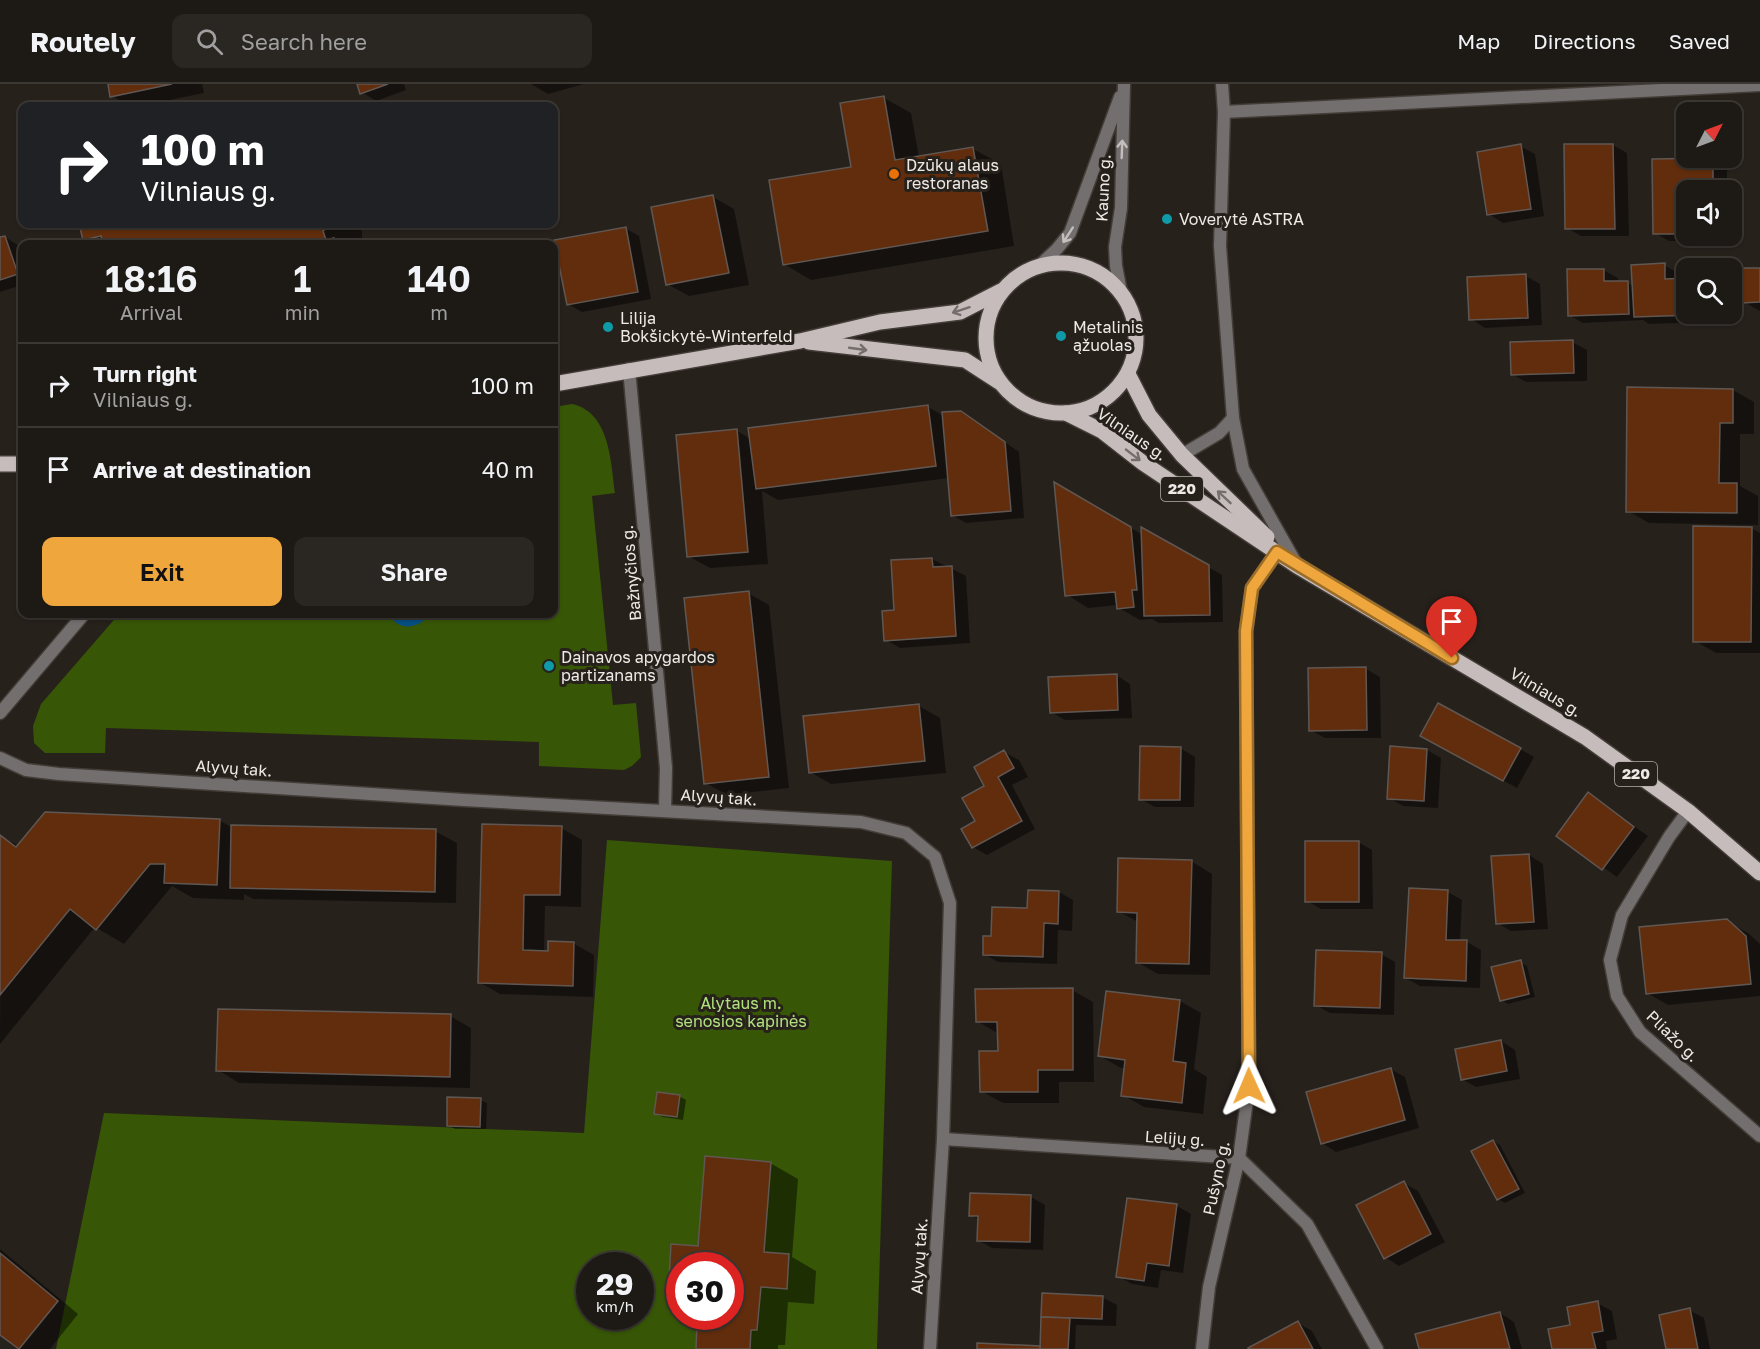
<!DOCTYPE html>
<meta charset="utf-8">
<style>
:root{--surface:#1d1915;--page:#2a2622;--text:#f1f3f6;--muted:#a0a0a0;--line:#3b3834;--accent:#efa73d}
body{margin:0;font-family:"Golos Text",sans-serif;background:var(--page);color:var(--text);height:100vh;display:flex;flex-direction:column;font-size:22px;white-space:nowrap}
*{box-sizing:border-box;margin:0}
p{font-size:20px;color:var(--muted)}
.icon{flex:none;width:33px;height:33px;fill:none;stroke:currentColor;stroke-width:2;stroke-linecap:round;stroke-linejoin:round}
.map{position:relative;flex:1;overflow:hidden}
.drawer{position:absolute;left:18px;top:156px;width:540px;height:378px;display:flex;flex-direction:column;background:var(--surface);border-radius:12px;box-shadow:0 2px 4px #0004,0 0 0 2px var(--line)}
.drawer>*{flex:none}
.hud{position:absolute;left:18px;top:18px;width:540px;height:126px;border-radius:12px;box-shadow:0 2px 4px #0004,0 0 0 2px var(--line);background:#202124;color:#fff;overflow:hidden}
.needle{width:39px;rotate:48deg}
.buttons{position:absolute;left:1676px;top:18px;display:grid;gap:12px}
.buttons a{display:grid;place-items:center;width:66px;height:66px;border-radius:12px;background:var(--surface);box-shadow:0 2px 4px #0004,0 0 0 2px var(--line);font-size:30px}
.speed{position:absolute;left:576px;top:1168px;display:flex;gap:12px;font-size:30px;font-weight:700;text-align:center}
.speed>*{display:grid;place-content:center;width:78px;height:78px;border-radius:50%;background:var(--surface);box-shadow:0 2px 4px #0004,0 0 0 2px var(--line);line-height:1}
.speed small{font-size:15px;font-weight:400}
.speed .limit{border:9px solid #d22;background:#fff;color:#111}
.pin{position:absolute;display:grid;place-items:center;width:51px;height:51px;color:#fff;margin:-62px -26px;border-radius:50% 50% 50% 0;rotate:-45deg;box-shadow:0 0 6px #0007}
.pin .icon{rotate:45deg}
.me{position:absolute;width:66px;margin:-33px;rotate:359deg;stroke-linejoin:round;filter:drop-shadow(0 0 4px #0008)}
.turn{display:flex;align-items:center;gap:21px;height:126px;padding:0 24px;font-size:27px}
.turn .icon{width:78px;height:78px;stroke-width:2.5}
.turn b{display:block;font-size:42px;line-height:51px}
.eta{display:flex;justify-content:space-evenly;align-items:center;height:102px;text-align:center}
.eta b{font-size:36px;font-weight:600;line-height:42px}
.cta{display:flex;gap:12px;margin-top:auto;padding:12px 24px}
.cta a{flex:1;height:69px;border-radius:12px;background:var(--accent);color:#111;font-size:24px;font-weight:600;line-height:69px;text-align:center}
.cta a+a{background:var(--page);color:var(--text)}
ul{padding:0;list-style:none}
li{display:flex;align-items:center;gap:18px;height:84px;padding:0 24px;border-top:2px solid var(--line)}
li div{flex:1}
li b{display:block;font-size:22px}
li em{font-style:normal}
header{display:flex;align-items:center;gap:36px;box-sizing:border-box;height:84px;padding:0 30px;background:var(--surface);border-bottom:2px solid var(--line)}
header strong{font-size:28px}
nav{display:flex;gap:33px;margin-inline-start:auto;font-size:21px}
.search{width:420px;height:54px;background:var(--page);display:flex;align-items:center;gap:15px;box-sizing:border-box;padding:0 21px;border-radius:12px;color:var(--muted);font-size:22px}
.map>svg:first-child{display:block}
</style>
<header>
<strong>Routely</strong>
<div class="search"><svg class="icon" aria-label="search" viewBox="0 0 24 24"><circle cx="10" cy="10" r="6"/><path d="M15 15l6 6"/></svg>Search here</div>
<nav><a>Map</a><a>Directions</a><a>Saved</a></nav>
</header>
<div class="map">
<svg width="1760" height="1265" viewBox="0 0 1760 1265">
<rect width="100%" height="100%" fill="#27211c"/>
<g fill="#375606" fill-rule="evenodd">
<path d="M572,320C610,328 611,379 615,409L592,412L613,621L636,619L641,673L632,682L624,686L539,682V658L106,644L105,669H45L34,659L33,642L41,620L119,530H554V323Z"/>
<path d="M607,756L892,777L877,1265H750L751,1246H758L761,1203L787,1204L789,1170L764,1168L771,1078L705,1072L698,1162L671,1160L669,1195L679,1196L680,1233H692V1241H697L696,1265H56L104,1029L584,1049ZM590,1182H640V1233H590Z"/>
</g>
<path fill="#064e83" d="M389,530H430C419,545 398,548 389,530Z"/>
<g fill="#0007">
<polygon points="109,0 202,0 204,9 140,22 130,22 112,12"/>
<polygon points="359,0 404,0 406,6 376,17 362,8"/>
<polygon points="531,0 584,0 548,10"/>
<polygon points="884,14 911,29 919,73 973,65 1001,80 1014,162 811,196 784,180 853,84"/>
<polygon points="1613,61 1627,69 1629,152 1581,152 1567,144"/>
<polygon points="1520,62 1535,70 1544,132 1503,139 1489,130"/>
<polygon points="1713,75 1727,84 1727,106 1686,106 1686,152 1727,152 1727,157 1669,157 1655,149 1654,76"/>
<polygon points="713,113 734,125 749,201 689,212 667,200"/>
<polygon points="81,140 355,140 362,147 362,154 354,160 94,160 84,155"/>
<polygon points="625,144 639,152 651,215 582,228 568,220"/>
<polygon points="5,153 19,162 22,172 22,201 0,208 0,155"/>
<polygon points="1664,181 1678,189 1678,196 1686,195 1686,230 1707,230 1708,238 1649,240 1643,236 1583,239 1569,231 1603,186 1618,194 1618,199 1627,199 1634,202"/>
<polygon points="1760,185 1760,227 1744,218"/>
<polygon points="1526,192 1540,200 1542,241 1485,244 1471,235"/>
<polygon points="1572,258 1587,266 1587,297 1526,298 1512,290"/>
<polygon points="1733,306 1754,318 1754,350 1740,350 1740,402 1758,412 1758,441 1649,439 1628,427"/>
<polygon points="928,323 944,332 961,328 1019,368 1024,434 966,439 952,431 949,394 778,416 762,407 768,480 710,484 688,472 737,347 751,355"/>
<polygon points="1056,401 1143,451 1143,445 1222,491 1223,538 1159,539 1152,535 1140,536 1119,524 1118,521 1088,524 1067,511"/>
<polygon points="1751,444 1760,449 1760,569 1716,569 1695,557"/>
<polygon points="932,475 966,492 970,559 900,564 886,556 896,528"/>
<polygon points="748,509 769,521 789,704 727,711 706,699"/>
<polygon points="1366,585 1380,593 1381,654 1325,654 1310,646"/>
<polygon points="1116,591 1130,600 1132,634 1065,636 1051,628"/>
<polygon points="919,622 940,634 946,689 831,700 810,688"/>
<polygon points="1436,660 1520,665 1534,673 1517,704"/>
<polygon points="1180,664 1195,673 1194,723 1155,723 1140,715"/>
<polygon points="1392,664 1427,666 1441,674 1438,724 1403,722 1389,714"/>
<polygon points="1004,668 1019,676 1028,693 1012,701 1035,745 987,771 973,763 986,702"/>
<polygon points="1588,710 1648,752 1617,793 1558,751"/>
<polygon points="219,736 231,743 435,747 457,759 456,819 253,815 244,810 244,816 193,814 172,802 124,860 95,843 0,960 1,752 19,762"/>
<polygon points="484,742 561,744 582,756 581,823 545,822 544,868 550,868 573,859 594,871 593,913 500,910 479,898"/>
<polygon points="1358,758 1372,766 1373,825 1321,825 1307,817"/>
<polygon points="1529,771 1543,780 1548,845 1511,847 1497,839"/>
<polygon points="1191,777 1212,790 1210,891 1158,890 1137,878 1138,838 1118,827"/>
<polygon points="1059,808 1073,816 1072,847 1058,846 1057,880 998,878 984,870 993,854 1028,826"/>
<polygon points="1448,808 1462,816 1460,858 1467,858 1481,866 1480,904 1420,902 1406,894"/>
<polygon points="1726,837 1748,849 1760,860 1760,912 1668,921 1647,909"/>
<polygon points="1381,870 1395,878 1394,931 1330,929 1316,921"/>
<polygon points="1520,878 1527,882 1535,913 1508,920 1501,916"/>
<polygon points="1072,906 1093,918 1094,998 1059,998 1059,1019 1003,1019 981,1007 999,969 999,950 977,937"/>
<polygon points="1180,917 1201,929 1194,985 1207,993 1203,1030 1144,1023 1123,1011 1126,984 1121,984 1100,972"/>
<polygon points="450,932 471,944 470,1004 239,999 218,986"/>
<polygon points="1501,957 1515,966 1520,995 1476,1003 1462,995"/>
<polygon points="1390,985 1405,993 1419,1044 1336,1068 1322,1059"/>
<polygon points="679,1012 686,1016 683,1036 663,1033 656,1030"/>
<polygon points="480,1016 487,1019 486,1045 455,1045 448,1041"/>
<polygon points="1493,1057 1500,1061 1525,1109 1505,1119 1498,1115"/>
<polygon points="770,1079 798,1095 792,1173 816,1187 814,1220 788,1218 785,1261 778,1261 778,1265 697,1265 699,1243 693,1240 694,1233 730,1233 730,1182 680,1182 680,1200 670,1194 673,1162 699,1164"/>
<polygon points="1404,1099 1418,1107 1445,1158 1399,1182 1385,1173"/>
<polygon points="1031,1113 1045,1121 1043,1166 992,1164 978,1156 979,1136 971,1131"/>
<polygon points="1177,1122 1191,1130 1183,1189 1161,1186 1158,1204 1132,1200 1118,1192"/>
<polygon points="0,1165 78,1230 50,1265 19,1265 0,1249"/>
<polygon points="1102,1213 1117,1221 1116,1242 1076,1241 1075,1265 979,1265 979,1261 1041,1263 1047,1234 1042,1232"/>
<polygon points="1597,1219 1612,1227 1617,1255 1606,1257 1607,1265 1554,1265 1572,1242"/>
<polygon points="1689,1226 1704,1234 1710,1265 1668,1265"/>
<polygon points="1500,1229 1514,1238 1522,1265 1420,1265"/>
<polygon points="1298,1239 1312,1247 1322,1265 1250,1265"/>
</g>
<g fill="#612d0c" stroke="#605753" stroke-width="1.5">
<polygon points="108,0 172,0 110,13"/>
<polygon points="357,0 388,0 360,10"/>
<polygon points="884,12 895,76 973,63 988,147 783,181 769,96 851,83 840,19"/>
<polygon points="1521,60 1531,125 1487,131 1477,68"/>
<polygon points="1564,60 1613,60 1615,145 1565,145"/>
<polygon points="1713,74 1713,106 1686,106 1686,150 1653,150 1652,75"/>
<polygon points="713,111 729,189 666,201 651,123"/>
<polygon points="79,140 137,140 137,143 153,140 333,140 323,147 326,156 334,154 336,160 103,160 101,152 83,156"/>
<polygon points="626,143 638,208 567,221 554,156"/>
<polygon points="5,152 18,190 0,196 0,153"/>
<polygon points="1665,179 1665,195 1686,194 1686,230 1694,231 1634,233 1631,181"/>
<polygon points="1742,184 1760,184 1760,218 1742,219"/>
<polygon points="1567,185 1604,185 1604,197 1628,197 1629,230 1568,232"/>
<polygon points="1526,190 1528,234 1469,236 1467,193"/>
<polygon points="1573,256 1574,289 1511,291 1510,258"/>
<polygon points="1627,303 1733,305 1733,339 1720,339 1719,399 1737,399 1737,429 1626,428"/>
<polygon points="928,321 936,382 756,405 748,344"/>
<polygon points="961,327 1005,358 1011,427 951,432 942,328"/>
<polygon points="737,345 748,468 687,473 676,351"/>
<polygon points="1054,398 1131,443 1137,506 1132,506 1134,523 1117,525 1115,508 1065,512"/>
<polygon points="1693,442 1752,443 1751,558 1693,558"/>
<polygon points="1141,443 1209,481 1210,531 1144,532"/>
<polygon points="932,474 933,483 952,482 956,552 884,557 882,527 894,526 891,476"/>
<polygon points="749,507 769,693 704,700 684,514"/>
<polygon points="1366,583 1367,646 1309,647 1308,584"/>
<polygon points="1117,590 1118,626 1050,629 1048,593"/>
<polygon points="1438,619 1521,664 1503,697 1420,652"/>
<polygon points="919,620 925,677 809,689 803,632"/>
<polygon points="1140,662 1181,663 1180,716 1139,716"/>
<polygon points="1390,662 1427,665 1424,717 1387,715"/>
<polygon points="1004,666 1014,684 998,693 1022,737 972,764 961,745 975,737 962,714 984,702 974,683"/>
<polygon points="1588,708 1634,743 1602,786 1556,752"/>
<polygon points="45,728 220,735 217,801 164,799 165,780 150,780 96,846 70,825 0,911 0,751 16,763"/>
<polygon points="482,740 562,742 560,811 524,811 523,866 548,867 548,857 574,858 573,902 478,899"/>
<polygon points="231,741 436,745 435,808 230,804"/>
<rect x="1305" y="757" width="54" height="61"/>
<polygon points="1529,770 1534,838 1496,840 1491,772"/>
<polygon points="1118,774 1192,776 1189,880 1136,879 1137,829 1117,828"/>
<polygon points="1409,804 1448,806 1446,856 1467,856 1466,897 1404,894"/>
<polygon points="1028,806 1059,807 1058,840 1044,839 1043,873 983,871 983,852 991,852 992,823 1027,824"/>
<polygon points="1727,835 1746,852 1751,900 1646,910 1639,843"/>
<polygon points="1316,866 1382,868 1380,924 1314,922"/>
<polygon points="1521,876 1529,910 1500,917 1491,883"/>
<polygon points="1073,904 1073,986 1038,986 1038,1008 980,1008 979,967 998,967 997,938 976,938 975,905"/>
<polygon points="1106,907 1180,916 1173,977 1186,979 1182,1019 1121,1012 1125,976 1098,972"/>
<polygon points="218,925 451,930 450,993 216,987"/>
<polygon points="1501,956 1507,987 1461,996 1455,965"/>
<polygon points="1391,984 1405,1036 1321,1060 1306,1008"/>
<polygon points="657,1008 680,1011 677,1033 654,1030"/>
<polygon points="447,1013 481,1014 480,1043 447,1042"/>
<polygon points="1493,1056 1519,1105 1497,1116 1471,1067"/>
<polygon points="705,1072 771,1078 764,1168 789,1170 787,1205 761,1203 757,1246 751,1246 750,1265 696,1265 697,1241 691,1241 692,1233 730,1233 730,1182 680,1182 680,1196 669,1195 671,1160 698,1162"/>
<polygon points="1404,1097 1431,1150 1384,1175 1356,1121"/>
<polygon points="970,1109 1031,1111 1030,1158 977,1157 978,1132 969,1132"/>
<polygon points="1127,1114 1177,1120 1169,1182 1147,1179 1144,1197 1116,1193"/>
<polygon points="0,1169 58,1217 19,1265 0,1251"/>
<polygon points="1042,1209 1103,1212 1102,1235 1041,1233"/>
<polygon points="1598,1217 1603,1247 1592,1249 1596,1265 1552,1265 1548,1245 1570,1241 1567,1223"/>
<polygon points="1690,1224 1698,1265 1666,1265 1659,1231"/>
<polygon points="1500,1228 1510,1265 1419,1265 1415,1250"/>
<polygon points="1041,1233 1070,1234 1068,1265 1040,1265"/>
<polygon points="1298,1237 1313,1265 1249,1265 1248,1264"/>
<polygon points="977,1259 1040,1262 1040,1265 977,1265"/>
</g>
<g fill="none" stroke-linecap="round" stroke-linejoin="round">
<g stroke="#433d38" stroke-width="15">
<g id="minor">
<polyline points="1222,0 1224,28 1220,162 1233,334 1243,385 1297,481"/>
<polyline points="1224,28 1760,1"/>
<polyline points="629,285 666,684 665,726"/>
<polyline points="1182,371 1219,349 1233,334"/>
<polyline points="0,629 84,530"/>
<polyline points="0,674 26,686 59,690 464,716 861,738 906,749 935,773 950,819 943,1055 930,1265"/>
<polyline points="1688,727 1669,753 1622,831 1610,876 1617,912 1640,948 1760,1052"/>
<polyline points="943,1055 1239,1074 1307,1140 1377,1265"/>
<polyline points="1202,1265 1209,1203 1239,1074 1249,1002 1246,547 1252,504 1277,468"/>
</g>
</g>
<g stroke="#433d38" stroke-width="15">
<g id="tertiary">
<polyline points="1039,182 1057,165 1070,149 1120,13"/>
<polyline points="1121,208 1116,182 1115,163 1121,124 1124,0"/>
</g>
</g>
<g stroke="#433d38" stroke-width="18">
<g id="primary">
<circle cx="1061" cy="254" r="75"/>
<polyline points="809,258 965,276 999,298"/>
<polyline points="1128,290 1149,331 1182,371 1267,453"/>
<polyline points="554,300 800,257 880,238 960,228 1001,207"/>
<polyline points="1066,329 1102,347 1143,379 1297,482 1585,653 1688,727 1760,789"/>
<polyline points="0,380 22,380"/>
</g>
</g>
<use href="#minor" stroke="#746f6f" stroke-width="12"/>
<use href="#tertiary" stroke="#746f6f" stroke-width="12"/>
<use href="#primary" stroke="#c6bcbc" stroke-width="15"/>
</g>
<defs><path id="oneway-shaft" d="M-6 0H5M1.5-3L5.5 0L1.5 3" fill="none" stroke-width="1.6" stroke-linecap="round" stroke-linejoin="round" transform="scale(1.5)"/></defs>
<g stroke="#c3bfbc">
<use href="#oneway-shaft" transform="translate(1122 65) rotate(-88)"/>
<use href="#oneway-shaft" transform="translate(1068 151) rotate(123)"/>
</g>
<g stroke="#766e6c">
<use href="#oneway-shaft" transform="translate(961 226) rotate(162)"/>
<use href="#oneway-shaft" transform="translate(858 265) rotate(8)"/>
<use href="#oneway-shaft" transform="translate(1133 371) rotate(38)"/>
<use href="#oneway-shaft" transform="translate(1224 413) rotate(-137)"/>
</g>
<g fill="none" stroke-linecap="round" stroke-linejoin="round">
<g stroke="#9b6d28" stroke-width="15">
<polyline id="route" points="1249,1002 1246,547 1252,504 1277,468 1452,574"/>
</g>
<use href="#route" stroke="#efa73d" stroke-width="10"/>
</g>
<circle fill="#e8710a" stroke="#27211c" stroke-width="2" cx="894" cy="90" r="6"/>
<g fill="#0f9aa8" stroke="#27211c" stroke-width="2">
<circle cx="1167" cy="135" r="6"/>
<circle cx="608" cy="243" r="6"/>
<circle cx="1061" cy="252" r="6"/>
<circle cx="549" cy="582" r="6"/>
</g>
<g text-anchor="middle" stroke-width="6" stroke-linejoin="round" paint-order="stroke">
<g fill="#27211c" stroke="#b2aea9" stroke-width="1.5">
<rect x="1161" y="393" width="42" height="24" rx="4.5"/>
<rect x="1615" y="678" width="42" height="24" rx="4.5"/>
</g>
<g font-size="15" font-weight="bold" fill="#eeeae6">
<text x="1182" y="410">220</text>
<text x="1636" y="695">220</text>
</g>
<g font-size="16" fill="#eeeae6" stroke="#27211c" text-anchor="start">
<text x="906" y="87">Dzūkų alaus<tspan x="906" dy="18">restoranas</tspan></text>
<text x="1179" y="141">Voverytė ASTRA</text>
<text x="620" y="240">Lilija<tspan x="620" dy="18">Bokšickytė-Winterfeld</tspan></text>
<text x="1073" y="249">Metalinis<tspan x="1073" dy="18">ąžuolas</tspan></text>
<text x="561" y="579">Dainavos apygardos<tspan x="561" dy="18">partizanams</tspan></text>
</g>
<g font-size="16" fill="#eeeae6" stroke="#27211c">
<text transform="translate(1103 104) rotate(-87)" y="6">Kauno g.</text>
<text transform="translate(1132 350) rotate(34)" y="6">Vilniaus g.</text>
<text transform="translate(631 489) rotate(-95)" y="6">Bažnyčios g.</text>
<text transform="translate(1546 608) rotate(31)" y="6">Vilniaus g.</text>
<text transform="translate(234 684) rotate(4)" y="6">Alyvų tak.</text>
<text transform="translate(719 713) rotate(4)" y="6">Alyvų tak.</text>
<text transform="translate(1673 952) rotate(44)" y="6">Pliažo g.</text>
<text transform="translate(1175 1054) rotate(4)" y="6">Lelijų g.</text>
<text transform="translate(1216 1094) rotate(-78)" y="6">Pušyno g.</text>
<text transform="translate(919 1172) rotate(-86)" y="6">Alyvų tak.</text>
</g>
<g font-size="16" fill="#b1e27e" stroke="#27211c">
<text x="741" y="925">Alytaus m.<tspan x="741" dy="18">senosios kapinės</tspan></text>
</g>
</g>
</svg>
<div class="buttons">
<a><svg class="needle" viewBox="-14 -14 28 28"><path d="M0-13l5 13h-10z" fill="#e53935"/><path d="M0 13l5-13h-10z" fill="#a0a0a0"/></svg></a>
<a><svg class="icon" aria-label="sound" viewBox="0 0 24 24"><path d="M4 9h4l5-4v14l-5-4H4zM17 9q2 3 0 6"/></svg></a>
<a><svg class="icon" aria-label="search" viewBox="0 0 24 24"><circle cx="10" cy="10" r="6"/><path d="M15 15l6 6"/></svg></a>
</div>
<div class="speed"><div>29<small>km/h</small></div><div class="limit">30</div></div>
<div class="pin" style="left:1452px;top:574px;background:#d93025"><svg class="icon" aria-label="arrive" viewBox="0 0 24 24"><path d="M6 21V4h12l-3 4 3 4H6"/></svg></div>
<svg class="me" style="left:1249px;top:1002px" viewBox="-20 -20 40 40"><path d="M0-17L14 15 0 8-14 15z" fill="#efa73d" stroke="#fff" stroke-width="4"/></svg>
<div class="hud">
<div class="turn"><svg class="icon" aria-label="right" viewBox="0 0 24 24"><path d="M7 20v-9h11M14 6l5 5-5 5"/></svg><div><b>100 m</b>Vilniaus g.</div></div>
</div>
<section class="drawer">
<div class="eta">
<div><b>18:16</b><p>Arrival</p></div>
<div><b>1</b><p>min</p></div>
<div><b>140</b><p>m</p></div>
</div>
<ul>
<li><svg class="icon" aria-label="right" viewBox="0 0 24 24"><path d="M7 20v-9h11M14 6l5 5-5 5"/></svg><div><b>Turn right</b><p>Vilniaus g.</p></div><em>100 m</em></li>
<li><svg class="icon" aria-label="arrive" viewBox="0 0 24 24"><path d="M6 21V4h12l-3 4 3 4H6"/></svg><div><b>Arrive at destination</b></div><em>40 m</em></li>
</ul>
<div class="cta"><a>Exit</a><a>Share</a></div>
</section>
</div>
